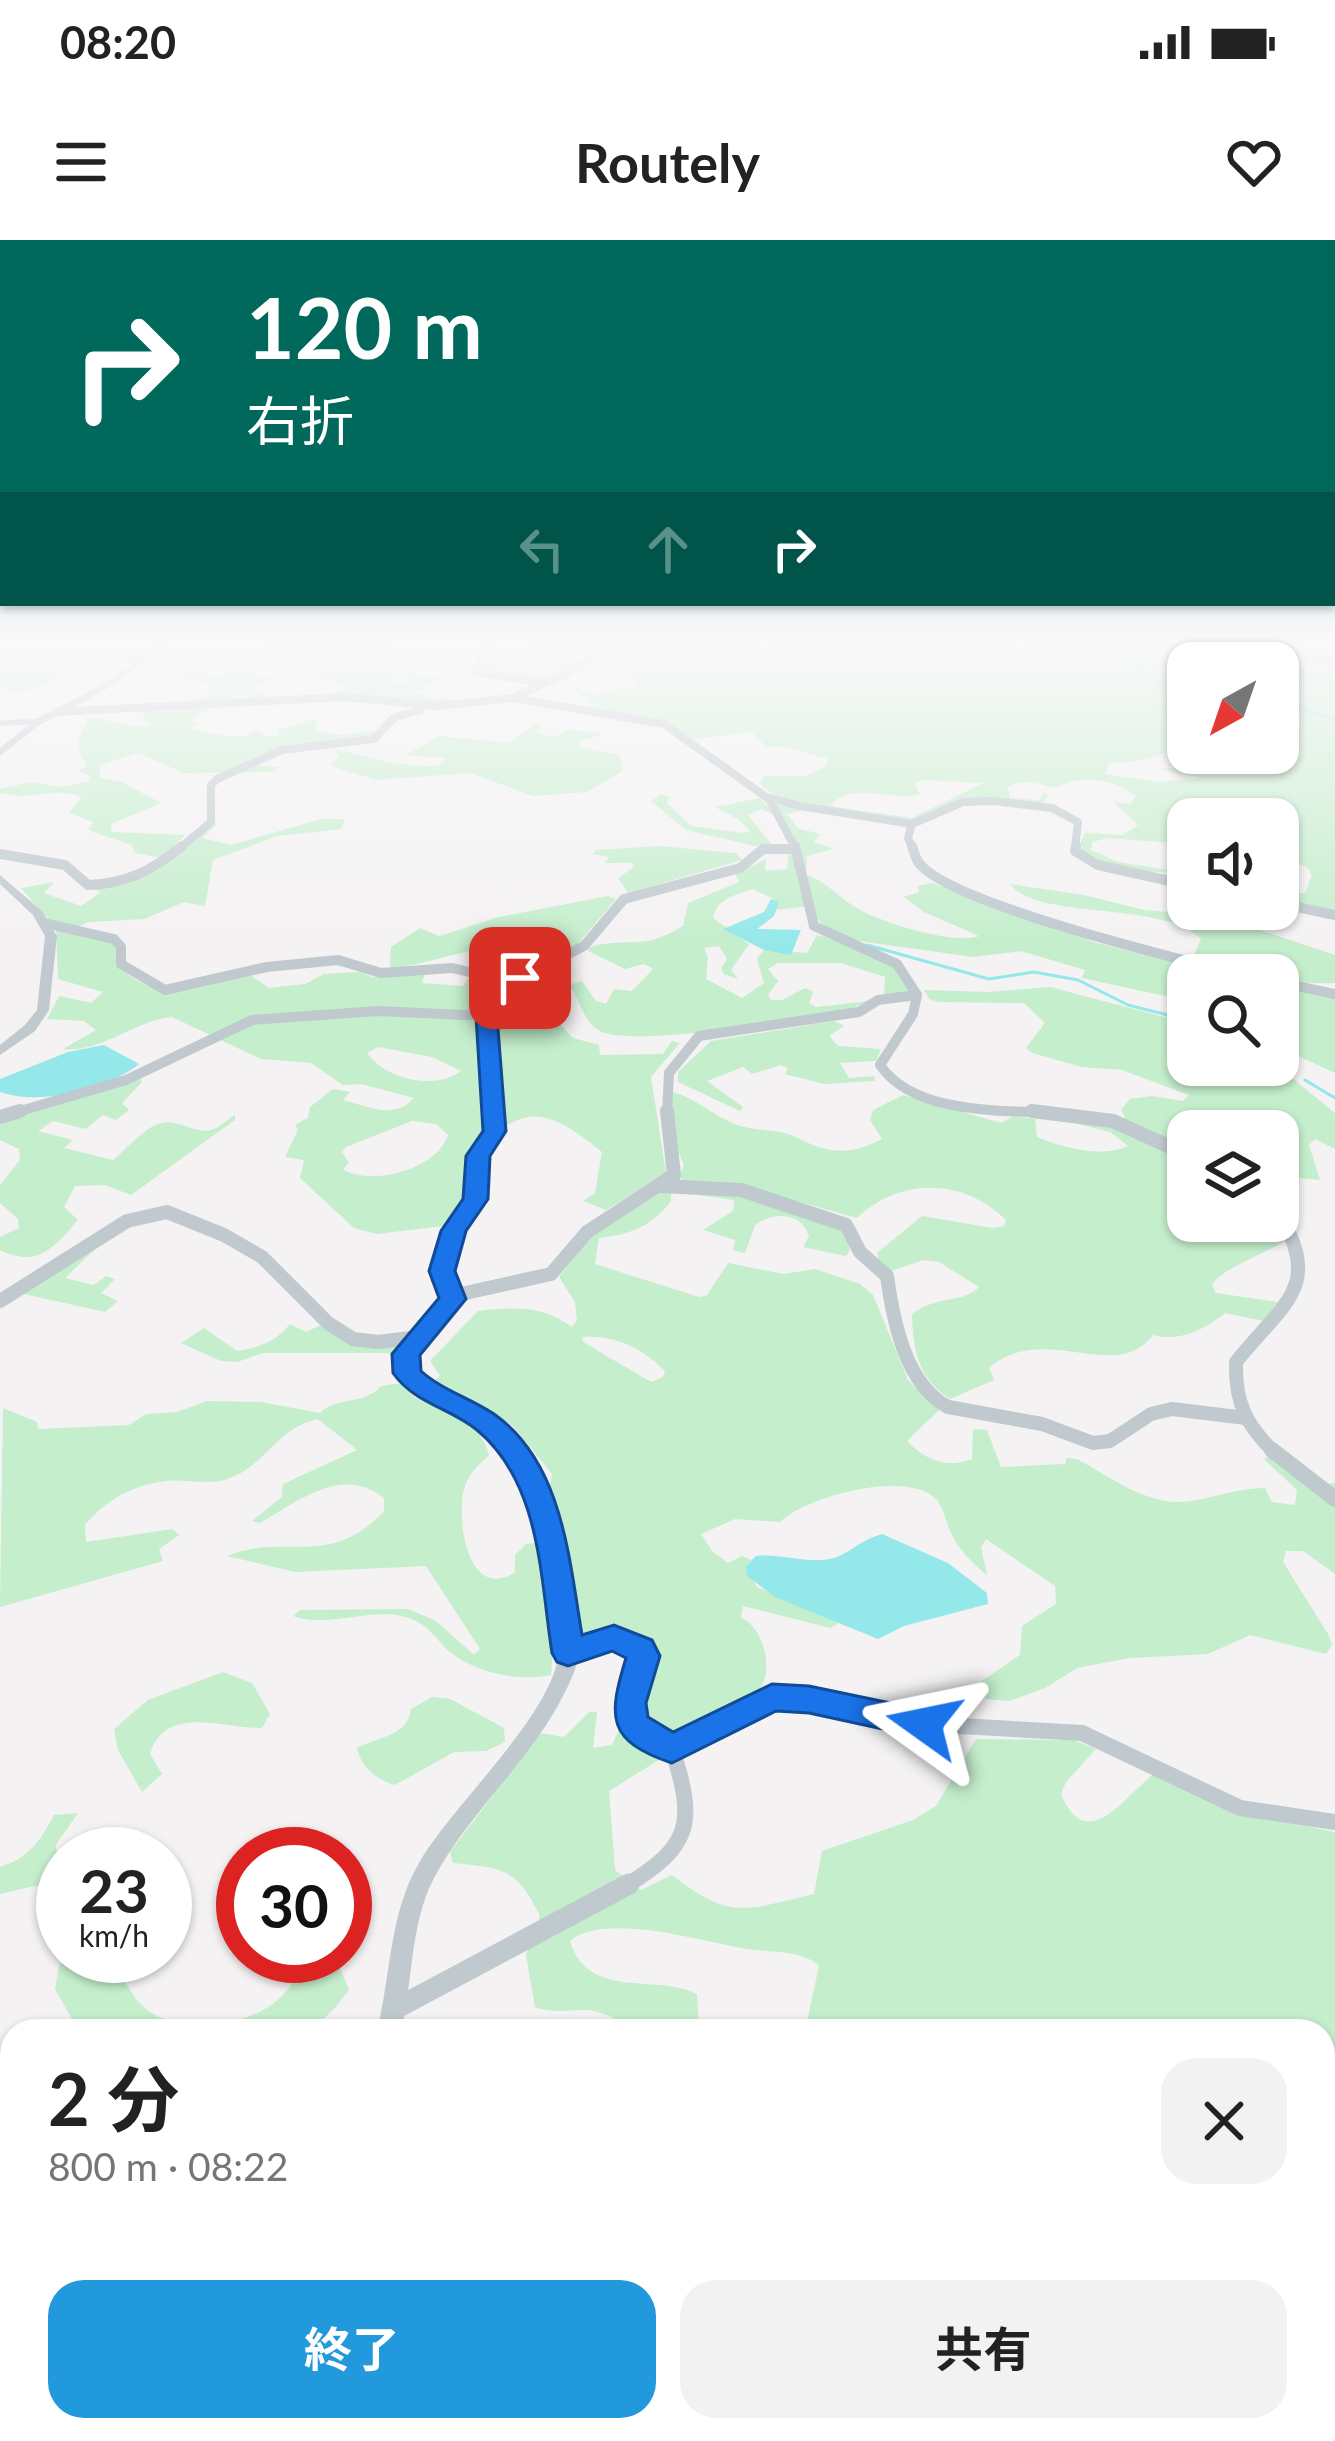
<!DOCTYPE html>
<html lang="ja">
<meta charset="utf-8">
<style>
:root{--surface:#fff;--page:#f2f2f2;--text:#222;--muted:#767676;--accent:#2399dd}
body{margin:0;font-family:Lato,"Noto Sans JP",sans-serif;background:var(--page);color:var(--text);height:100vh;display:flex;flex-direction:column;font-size:45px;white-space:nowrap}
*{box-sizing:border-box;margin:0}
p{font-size:39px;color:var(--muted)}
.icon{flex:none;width:66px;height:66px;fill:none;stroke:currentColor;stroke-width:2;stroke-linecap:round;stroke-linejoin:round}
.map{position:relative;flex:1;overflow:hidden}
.details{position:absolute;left:0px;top:1779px;width:1335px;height:423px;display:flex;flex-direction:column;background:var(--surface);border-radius:36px 36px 0 0;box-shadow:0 3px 9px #0004}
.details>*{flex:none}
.guide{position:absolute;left:0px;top:0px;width:1335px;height:366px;box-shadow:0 3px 9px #0004;background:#00695c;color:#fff;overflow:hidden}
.needle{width:78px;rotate:220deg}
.buttons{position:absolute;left:1167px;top:402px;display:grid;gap:24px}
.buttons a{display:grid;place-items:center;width:132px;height:132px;border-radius:24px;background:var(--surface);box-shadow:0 3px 9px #0004;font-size:60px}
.speed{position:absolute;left:36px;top:1587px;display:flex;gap:24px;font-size:60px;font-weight:700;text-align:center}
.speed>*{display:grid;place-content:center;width:156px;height:156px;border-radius:50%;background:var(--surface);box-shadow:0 3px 9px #0004;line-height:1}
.speed small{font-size:30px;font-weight:400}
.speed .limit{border:18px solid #d22;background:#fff;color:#111}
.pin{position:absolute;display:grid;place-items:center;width:102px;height:102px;color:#fff;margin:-51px;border-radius:24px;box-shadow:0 6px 18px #0006}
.me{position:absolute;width:132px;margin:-66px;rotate:282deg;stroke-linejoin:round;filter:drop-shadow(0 0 9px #0008)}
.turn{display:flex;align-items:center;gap:42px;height:252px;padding:0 48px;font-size:54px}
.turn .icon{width:156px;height:156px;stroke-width:2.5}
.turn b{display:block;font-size:84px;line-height:102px}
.lanes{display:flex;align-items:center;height:114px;padding:0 48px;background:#0003;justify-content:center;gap:60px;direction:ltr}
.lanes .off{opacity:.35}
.round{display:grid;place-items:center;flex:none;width:126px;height:126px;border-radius:36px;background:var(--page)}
.overview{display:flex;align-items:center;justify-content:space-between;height:204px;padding:0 48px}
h1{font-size:72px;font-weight:700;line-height:90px}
.primary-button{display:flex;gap:24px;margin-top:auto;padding:24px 48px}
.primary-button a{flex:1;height:138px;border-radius:36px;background:var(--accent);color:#fff;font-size:48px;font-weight:700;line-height:138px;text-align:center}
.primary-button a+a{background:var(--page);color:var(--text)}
.status{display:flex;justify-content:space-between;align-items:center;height:84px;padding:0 60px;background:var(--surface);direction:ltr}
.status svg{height:33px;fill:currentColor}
header{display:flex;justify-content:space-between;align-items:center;height:156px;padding:0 48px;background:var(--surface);font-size:54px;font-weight:700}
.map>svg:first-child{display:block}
</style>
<div class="status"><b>08:20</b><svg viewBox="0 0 49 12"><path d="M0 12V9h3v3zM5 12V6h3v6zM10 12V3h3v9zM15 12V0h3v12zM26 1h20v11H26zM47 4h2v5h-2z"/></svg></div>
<header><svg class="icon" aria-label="menu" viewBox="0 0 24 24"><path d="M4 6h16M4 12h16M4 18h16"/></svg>Routely<svg class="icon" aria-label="heart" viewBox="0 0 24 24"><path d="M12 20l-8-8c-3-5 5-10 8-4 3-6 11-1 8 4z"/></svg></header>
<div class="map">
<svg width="1335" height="2201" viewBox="0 0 1335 2201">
<rect width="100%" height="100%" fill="#f4f2f3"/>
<g fill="#c4eecc" fill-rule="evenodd">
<path d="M240,401H398L395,407L401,409L352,423L348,430H388L395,444L413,441L400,432L404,430L426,438L452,431L415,452L436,460L443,457L428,451L432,450L452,460L447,464L325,455L347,448C315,427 279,436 249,448L272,458L251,460L241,454L232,460L186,463L208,454L211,444L175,436L181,415L191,419L193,430L218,437L243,428L261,436L313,431L252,415L277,411Z"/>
<polygon points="544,401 614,401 544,441 480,432 490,406 509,410"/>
<path d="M622,401H1206L1202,408L1250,418L1237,423H1188V510C1159,511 1138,526 1110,522L1105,534L1160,542L1203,538L1158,529L1230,524L1212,513H1278V427H1316L1280,418L1335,423V670L1278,660V654L1305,653L1312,635L1307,627L1278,617V579H1188V604L1107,598L1093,602L1091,610L1118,622L1188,633L1125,631L1085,614L1080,603L1085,593L1123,595L1138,585L1114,562L1131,564L1136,556C1115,539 1079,533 1056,548C1039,545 1027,537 1008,547L1010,558L1039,560L1044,553L1049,554L1043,564L974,558L915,581L831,570L776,557L759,543L765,536H805L825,527L828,519L786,507H766L752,492L693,499L663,481L594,468L571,445L594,455L639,445L627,429H621L620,421L600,415ZM924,540L983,543L912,578L830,566C852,539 890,562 920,554L915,544Z"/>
<path d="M73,418L46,423L74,427C49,440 27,462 0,447V435L16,420Z"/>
<path d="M214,466L192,480L197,483L191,488C212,493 241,504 259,489L266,496H277V490L318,478L314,490L339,495L378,490L374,496L314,503L247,525L279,527L274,532L184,533L138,513L99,525L101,538L122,542L161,563L111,584L112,592L185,595L162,618L135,613L132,605L88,590L93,582L69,573L82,557C48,545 38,562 0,553V549L31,542L62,547L90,541L89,535L78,531L87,526C76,510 76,499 87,482L84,476L136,487L149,485L142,475L144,468Z"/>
<path d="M535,485L542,486L535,493L556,497L567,489L597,493L601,495L581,501L580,507L619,515L623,531L587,552L533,556L470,533L376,540L330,526L339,516L334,509C372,517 393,527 437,526L446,518L406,515L439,496L508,503Z"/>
<polygon points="661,554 669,557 667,563 691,586 743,593 750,591 738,579 715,567 760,558 774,574 761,569 748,575 771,604 755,606 686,590 651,561"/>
<path d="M781,563L803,570L787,574L797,588L820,594L814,602L834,609L807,616L806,635C827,642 835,654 852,665C876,682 953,705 979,696L924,672L904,657L919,652L918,646L932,643L1035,676L1093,702L1225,735H1188V761L1082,738L1085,730L1021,711L973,717L859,701L853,704L893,725L910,752L884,755L885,737L841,723H778L768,729L778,741L768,755L771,760H782L805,748L813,752L809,763L816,767L869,761L848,770C804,777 631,810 598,790C583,781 580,759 569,745L582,741L596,761L606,764L614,749L632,751L653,729L644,724L625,729L588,711L590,707C630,696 641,712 683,686L688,663L739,642L735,634L766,619L765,631L787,629L789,613L798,612C795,592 784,582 777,564ZM752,649L778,661L775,670L809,666L832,699L817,695L807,713L764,710L757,719L764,743L742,758L706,739L708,718L704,708L719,706L727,719L721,728L724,734L738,739L731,730L749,704L713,678C717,658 734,656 752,649Z"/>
<path d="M321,579H345L341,589L277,596L213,620L205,666L184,662L144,679L88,682L78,687L112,702L117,708V726C166,767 193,747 250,735L269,748L305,744L324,734L360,732L373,737L425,733L422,743L463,746L469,738L527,739L529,763L560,771L556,780L573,798L599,805L600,815L663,814L672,801L680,803L651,837L666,933L606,970L583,961L595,953L602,912C583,897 555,873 529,877C514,879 505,889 490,889L471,956L451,985L377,994L354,988L300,938L304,920L285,917L298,890L295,885L308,878L310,867L333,849L350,852L343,860C370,867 394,880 414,858L361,844L343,845L311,823L261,819L172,777C132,781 103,813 63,809L96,790L84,781L47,779L59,756L91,763L103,752L58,739L56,688L21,648L54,642L44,653L81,666L101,652L85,646C142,655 173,616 213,583H218L202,598L231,605ZM378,807L432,817L461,831C435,851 385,839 367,813ZM412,881L436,884L448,895C437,930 369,947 343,929L349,923L342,912L346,907Z"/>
<polygon points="659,606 736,613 742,620 628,653 618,638 634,627 632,623 605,623 609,617 593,614 596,610"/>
<path d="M1010,644L1084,655L1144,670L1218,676L1335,715V743C1288,746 1239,730 1194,715L1201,699C1163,660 1038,681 1010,644Z"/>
<path d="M608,656L616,659L576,706L513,737L507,733L520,723L517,717C476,697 433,727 390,727L391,707L420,688L439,696L499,677Z"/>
<polygon points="1278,744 1335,757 1335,833 1298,816 1278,798"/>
<polygon points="1050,747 1168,778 1175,789 1172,801 1188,817 1188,825 1287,834 1335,873 1335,909 1315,899 1309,905 1320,940 1278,936 1278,891 1188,891 1188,911 1127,881 1121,870 1130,859 1152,856 1183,861 1189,855 1122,830 1082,827 1032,813 1026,808 1045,783 1024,763 939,762 929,759 924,750 989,752"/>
<polygon points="834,781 844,786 829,796 838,806 881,809 876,821 840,823 849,838 874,836 875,841 824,844 785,834 788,828 781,825 752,834 743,827 707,841 743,867 740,871 678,842 678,832 711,801"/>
<path d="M139,838L142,842L122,863L129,870L116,880L103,875L86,889L53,881L38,891L73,900L64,908L113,920C127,909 145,886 162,883C178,879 194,894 211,890C221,887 229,878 235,875V880L131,955L105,945L75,946L64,967L78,980C53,1009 37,1028 0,1010V997L19,988L18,979L0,963V945L20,920L19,909L0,900V881Z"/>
<path d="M674,852C695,859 712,874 732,883C751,892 778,888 796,897C828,914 849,916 882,899L870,880L873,870L903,855L1001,883L1013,876L1035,879L1037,897C1064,908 1100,918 1128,906L1110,892L1062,880L1105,883L1175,913L1172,929L1188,948V981H1278L1294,995C1271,1013 1223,1026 1212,1045L1216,1053L1278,1062L1264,1081L1225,1073C1204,1090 1180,1102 1153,1095C1116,1145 1044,1080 989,1128L994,1140L950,1159C918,1138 913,1111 912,1074C939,1054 963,1064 979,1047L939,1022L923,1020L891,1031L879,1022L877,1013L922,976L993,988L1004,986L1006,980C963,938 901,937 857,978L732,943L684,942L679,937L684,925L673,898L668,860Z"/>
<path d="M697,950L748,955L845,989L850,1010L846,1016L803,1007L809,996C802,972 773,971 755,985L745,1013L733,1010L735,1000L703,990L733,971L734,960L698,955Z"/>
<path d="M659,952L671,953V961C652,986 630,995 599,998L595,1024L699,1057L707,1055L728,1023L783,1034L815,1029L860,1044L873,1055L908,1140L939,1170L907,1201C925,1220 947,1229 972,1219L973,1189L987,1190L1001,1227L1065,1224L1067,1218L1077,1219C1112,1238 1150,1268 1191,1261C1217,1257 1238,1248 1265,1248L1272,1262L1295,1265L1297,1250L1264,1219L1271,1215L1307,1247L1335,1243V1334L1303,1311H1286L1283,1322L1328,1394L1332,1405L1326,1414L1250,1395L1208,1414L1130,1418L1077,1428L1045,1448L1010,1461L986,1459L976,1445L1020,1415L1022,1386L1056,1364L1055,1346L986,1299L981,1307L987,1335C971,1322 960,1311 951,1293C946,1283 943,1266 936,1259C907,1229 805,1257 780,1282L735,1279L701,1294L713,1312L728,1323L742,1316L752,1320L746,1326L757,1347L839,1383L830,1388L743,1366L741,1377C764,1389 776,1432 757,1452C744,1466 689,1496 670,1495C660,1495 652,1487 646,1480L645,1456L654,1421C633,1391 611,1391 579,1400L550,1245L552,1234L513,1186L439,1147L435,1140L440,1136L430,1121L478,1071C515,1067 541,1065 572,1087L577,1080L575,1062L559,1037L595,991ZM582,1097C615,1095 641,1107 665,1131L663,1137L651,1142L583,1102Z"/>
<polygon points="92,1005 98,1006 65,1038 94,1045 106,1036 115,1039 101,1053 118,1061 105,1072 24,1054"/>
<path d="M290,1084L306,1092L323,1084L334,1093L405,1102L394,1113H263L237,1122L221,1121L181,1103L204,1088L237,1111C258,1108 276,1102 290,1084Z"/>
<path d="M402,1143L415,1158C444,1156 483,1187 489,1215C480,1224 469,1233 465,1246C455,1275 467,1364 515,1332V1315L526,1304L538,1303L555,1382L551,1435C519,1442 477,1433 451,1413C439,1403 431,1388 416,1381C378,1362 331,1390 293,1376L300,1370L408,1369L436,1381L474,1415L480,1409L426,1326L295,1332L227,1316C283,1292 330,1330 384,1271V1258C342,1225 300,1260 260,1283L252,1281L282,1257L283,1244L357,1210L318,1179C278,1186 264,1229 224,1240C204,1245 187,1239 167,1241C135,1244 105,1260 85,1285L86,1302L173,1289L179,1295L159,1309L163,1321L0,1367L3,1168L37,1182L38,1189L129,1185L146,1174L177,1172L207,1161L261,1162L320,1173C337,1156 366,1165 381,1146Z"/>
<path d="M223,1432L252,1443L270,1474L262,1488C223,1489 166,1463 150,1514L162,1534L142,1552L118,1510L114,1489L148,1460Z"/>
<path d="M432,1457L450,1459L504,1488L505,1502L486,1511L454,1512L395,1545C375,1538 362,1529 357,1508C378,1497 408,1496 411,1469Z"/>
<path d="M589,1472H597L593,1508L612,1505L620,1487L662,1518L609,1551L615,1630L641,1650L672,1635C731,1681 745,1670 814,1654L822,1611L913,1580L936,1566L976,1499L1073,1500L1096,1509L1066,1542L1061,1554C1087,1618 1127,1553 1154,1534L1237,1572L1335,1592V1976L1323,1973V1791H805L819,1726C802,1709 772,1713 747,1709C706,1702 604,1671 570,1701C588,1761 656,1733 697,1754L699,1791H615L613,1778C581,1761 565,1778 535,1767L526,1715L540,1676C517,1628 503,1628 453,1623L450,1612L540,1493L564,1497Z"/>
<path d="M78,1573L55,1606L63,1626V1655L43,1644L0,1654V1627C28,1619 41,1600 54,1575Z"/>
<path d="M243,1705V1716H335L349,1750C322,1785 314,1793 270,1787L264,1791H79L55,1749L59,1726L69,1716H111C123,1737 134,1765 157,1776C202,1795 271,1783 295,1739C279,1725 259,1728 240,1718Z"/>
<polygon points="1323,2116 1335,2119 1335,2201 1247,2201 1247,2190 1323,2190"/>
<polygon points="188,2190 332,2190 325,2201 190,2201"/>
</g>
<g fill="#94e8e9">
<polygon points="771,659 779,661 774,676 757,689 801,690 791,715 764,710 723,689 764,672"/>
<path d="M104,805L139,824C107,850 39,866 0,852V839L68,812Z"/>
<path d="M882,1294L948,1323L987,1353L988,1364L904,1386L878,1399L775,1357L747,1336L746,1326L756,1316C782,1313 812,1326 837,1317C853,1310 863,1299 882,1294Z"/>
</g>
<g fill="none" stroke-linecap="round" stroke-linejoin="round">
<g stroke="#94e8e9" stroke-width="3">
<polyline points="1041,401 1118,412 1160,444 1188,449"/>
<polyline points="1278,462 1335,479"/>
<polyline points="867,705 989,739 1034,732 1078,740 1128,765 1172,776 1180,790 1177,803 1188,814"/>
<polyline points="1215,825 1236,832 1284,836"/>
<polyline points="1305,840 1335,858"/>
</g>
<g stroke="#bfc9ce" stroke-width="8">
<polyline points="489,401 476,432 542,443"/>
<polyline points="1258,401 1278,415 1335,421"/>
<polyline points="0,416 144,419"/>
<polyline points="512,458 565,434 618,401"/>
<polyline points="56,472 344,457 437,466 512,458 664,484 766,557 800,566 912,584 963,562 993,561 1052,568 1078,582 1075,609"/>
<polyline points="769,559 796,609"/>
<polyline points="912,584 908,598 913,609"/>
<polyline points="179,609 211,582 211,545 217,539 282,510 374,499 395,477 421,470"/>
<polyline points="763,609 794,609"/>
</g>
<g stroke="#bfc9ce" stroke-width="10">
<path d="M795,606L814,686L897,724L917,755L913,774L880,825C917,879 1015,869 1074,874"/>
<path d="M912,606C914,612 915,618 919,623C950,664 1183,720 1242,735"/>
<polyline points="1076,606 1075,611 1098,625 1188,645"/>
<path d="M0,614L65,625L88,645C126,644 153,630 182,606"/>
<polyline points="1278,663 1335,675"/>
<polyline points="44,683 114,699 121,707 121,724 165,750 267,727 338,720 381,733 452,728 513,742"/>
<polyline points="1278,742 1335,754"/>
<polyline points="10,874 126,840 252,780 378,771 486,776"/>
<polyline points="495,874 486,776 513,742 584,706 624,659 740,628 763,609 794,609"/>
<polyline points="667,874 669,833 699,796 859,772 878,760 917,755"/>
</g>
<g stroke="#bfc9ce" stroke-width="14">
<polyline points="1032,871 1113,881 1188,915"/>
<polyline points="0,877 20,871"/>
<path d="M661,946L741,950L846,985L860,1012L887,1036C893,1080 905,1144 948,1167L1042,1184L1093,1203L1110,1201L1151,1174L1172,1169L1246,1178"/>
<path d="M453,1059C434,1010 454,1003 474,962C481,948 473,929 479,915C487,894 495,897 495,871"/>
<polyline points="0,1061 127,981 167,972 224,995 262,1017 328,1083 353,1099 378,1102 418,1097 461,1054 551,1034 587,992 674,935 667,871"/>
<path d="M1275,1213C1246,1185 1235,1163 1236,1122C1281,1065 1325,1047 1278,973"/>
</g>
<g stroke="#bfc9ce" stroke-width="16">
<polyline points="1272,1210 1335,1259"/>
<path d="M569,1413C599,1402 620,1390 644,1416L629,1463L631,1482L672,1509L756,1462L809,1460L924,1484L1082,1493L1240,1568L1335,1582"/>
<path d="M624,1647C692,1606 696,1583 672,1509"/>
</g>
<g stroke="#bfc9ce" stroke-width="21">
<polyline points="395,1769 629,1644"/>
<polyline points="0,2024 12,2012"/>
</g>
<g fill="#bfc9ce" fill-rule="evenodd">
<polygon points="35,480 43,482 0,516 0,508"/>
<polygon points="0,635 42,671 57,696 49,770 35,791 0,815 0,805 25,785 37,770 45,696 33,675 0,644"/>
<path d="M418,1092L426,1097L414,1114L415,1131C449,1163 497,1172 526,1210C552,1244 562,1288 569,1329C573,1355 580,1385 579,1411C578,1425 571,1441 564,1454C530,1522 468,1573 433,1640C410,1685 413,1742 401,1791H377C391,1735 389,1674 419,1623C451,1566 556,1472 559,1410C560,1381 553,1348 548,1319C542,1284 534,1245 512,1217C482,1179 435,1169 401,1137L398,1114L412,1093Z"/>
<polygon points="0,1886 12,1893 12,1924 0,1917"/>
<polygon points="155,2190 183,2190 186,2201 156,2201"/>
<polygon points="592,2190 627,2190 632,2201 596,2201"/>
</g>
<polygon fill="#bfccd2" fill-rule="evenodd" points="164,401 174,401 109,448 42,484 0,486 0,480 36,479 103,444"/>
</g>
<linearGradient id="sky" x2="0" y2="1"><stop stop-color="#86c9e8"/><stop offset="0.57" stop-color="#faf9fa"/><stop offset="1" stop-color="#faf9fa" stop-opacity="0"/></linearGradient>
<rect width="1335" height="709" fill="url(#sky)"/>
<path fill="#1a73e8" stroke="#114b97" stroke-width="3" d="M513,734L530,738L512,753L497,776L506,891L490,916L488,959L466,991L455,1031L466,1059L420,1115L421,1131C442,1150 470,1158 494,1174C563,1223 569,1319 582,1395L614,1385L652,1400L660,1416L646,1463L648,1477L673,1492L772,1444L809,1446L924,1470L936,1474L941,1484L936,1494L924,1498L809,1473L776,1471L672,1523C606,1501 608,1477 626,1418L612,1411L568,1426L557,1422L552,1413C540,1337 541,1243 477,1190C450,1168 414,1163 393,1133L392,1114L439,1058L429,1031L441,991L463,959L466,916L483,891L476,776L497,744Z"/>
</svg>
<div class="buttons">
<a><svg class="needle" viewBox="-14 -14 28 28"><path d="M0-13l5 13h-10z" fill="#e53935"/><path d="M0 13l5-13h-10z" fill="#767676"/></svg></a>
<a><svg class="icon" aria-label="sound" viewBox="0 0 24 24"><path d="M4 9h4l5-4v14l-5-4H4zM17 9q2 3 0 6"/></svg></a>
<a><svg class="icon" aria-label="search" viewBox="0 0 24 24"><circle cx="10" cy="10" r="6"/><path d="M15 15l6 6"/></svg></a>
<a><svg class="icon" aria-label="layers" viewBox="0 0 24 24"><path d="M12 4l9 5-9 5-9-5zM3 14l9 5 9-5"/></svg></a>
</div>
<div class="speed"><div>23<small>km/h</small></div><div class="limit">30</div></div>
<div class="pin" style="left:520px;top:738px;background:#d93025"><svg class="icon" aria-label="arrive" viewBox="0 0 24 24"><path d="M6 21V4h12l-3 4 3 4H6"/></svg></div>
<svg class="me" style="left:924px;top:1484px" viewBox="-20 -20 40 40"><path d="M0-17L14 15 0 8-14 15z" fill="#1a73e8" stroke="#fff" stroke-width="4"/></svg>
<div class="guide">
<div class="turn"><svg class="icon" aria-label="right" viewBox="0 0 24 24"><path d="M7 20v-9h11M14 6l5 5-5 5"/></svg><div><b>120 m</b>右折</div></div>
<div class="lanes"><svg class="icon off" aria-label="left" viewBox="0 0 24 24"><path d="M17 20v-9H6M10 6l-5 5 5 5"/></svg><svg class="icon off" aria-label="ahead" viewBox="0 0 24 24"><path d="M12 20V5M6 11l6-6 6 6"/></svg><svg class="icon" aria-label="right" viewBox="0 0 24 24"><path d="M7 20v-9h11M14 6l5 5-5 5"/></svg></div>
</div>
<section class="details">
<div class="overview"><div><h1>2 分</h1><p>800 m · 08:22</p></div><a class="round"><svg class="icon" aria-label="close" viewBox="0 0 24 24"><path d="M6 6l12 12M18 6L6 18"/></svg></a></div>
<div class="primary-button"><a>終了</a><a>共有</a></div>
</section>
</div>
